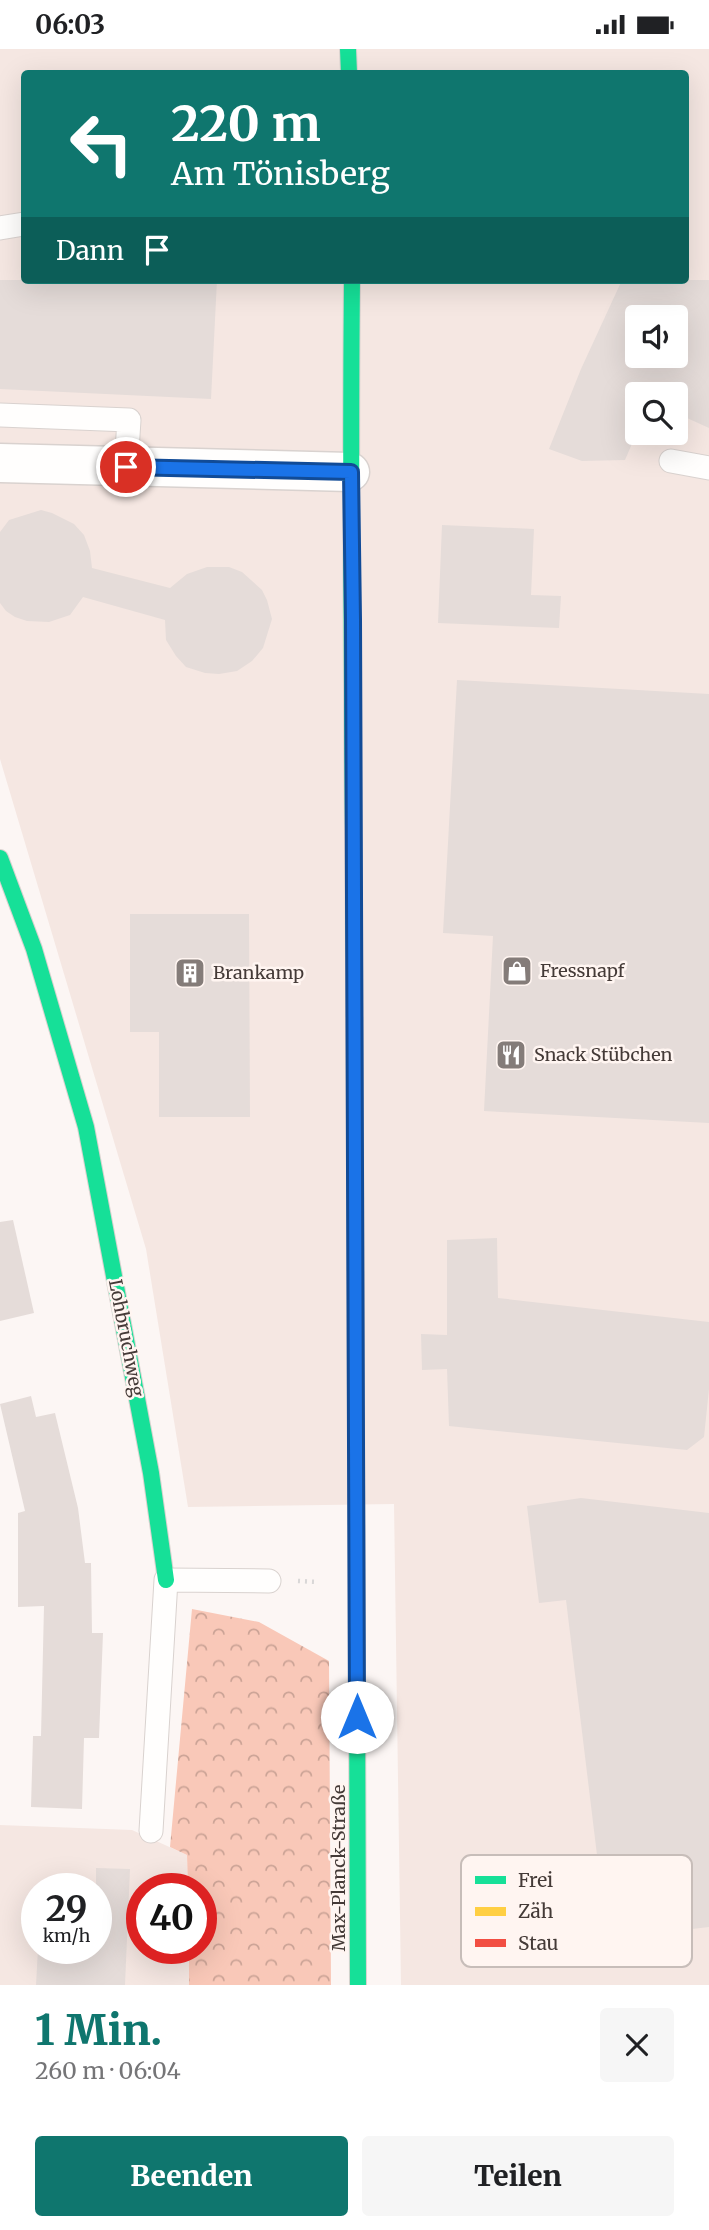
<!DOCTYPE html>
<html lang="de">
<meta charset="utf-8">
<style>
:root{--surface:#fff;--page:#f6f6f6;--text:#202124;--muted:#757577;--accent:#0f766e}
body{margin:0;font-family:Merriweather,serif;background:var(--page);color:var(--text);height:100vh;display:flex;flex-direction:column;font-size:26px;white-space:nowrap}
*{box-sizing:border-box;margin:0}
p{font-size:23px;color:var(--muted)}
.icon{flex:none;width:38px;height:38px;fill:none;stroke:currentColor;stroke-width:2;stroke-linecap:round;stroke-linejoin:round}
.map{position:relative;height:1936px;overflow:hidden}
.details{display:flex;flex-direction:column;background:var(--surface);flex:1}
.details>*{flex:none}
.top-card{position:absolute;left:21px;top:21px;width:668px;height:214px;border-radius:7px;box-shadow:0 7px 28px #0002;background:#0f766e;color:#fff;overflow:hidden}
.fabs{position:absolute;left:625px;top:256px;display:grid;gap:14px}
.fabs a{display:grid;place-items:center;width:63px;height:63px;border-radius:7px;background:var(--surface);box-shadow:0 7px 28px #0002;font-size:35px}
.speed{position:absolute;left:21px;top:1824px;display:flex;gap:14px;font-size:35px;font-weight:700;text-align:center}
.speed>*{display:grid;place-content:center;width:91px;height:91px;border-radius:50%;background:var(--surface);box-shadow:0 7px 28px #0002;line-height:1}
.speed small{font-size:18px;font-weight:400}
.speed .limit{border:10px solid #d22;background:#fff;color:#111}
.pin{position:absolute;display:grid;place-items:center;width:60px;height:60px;color:#fff;margin:-30px;border:4px solid #fff;border-radius:50%;box-shadow:0 2px 7px #0007}
.me{position:absolute;width:77px;margin:-38px;rotate:0deg;stroke-linejoin:round;filter:drop-shadow(0 0 5px #0008)}
.turn{display:flex;align-items:center;gap:24px;height:147px;padding:0 35px;font-size:32px}
.turn .icon{width:91px;height:91px;stroke-width:2.5}
.turn b{display:block;font-size:49px;line-height:60px}
.then{display:flex;align-items:center;height:66px;padding:0 35px;background:#0003;gap:14px;font-size:26px}
.round{display:grid;place-items:center;flex:none;width:74px;height:74px;border-radius:7px;background:var(--page)}
.headline{display:flex;align-items:center;justify-content:space-between;height:119px;padding:0 35px}
h1{font-size:42px;font-weight:800;line-height:52px;color:var(--accent)}
.primary-button{display:flex;gap:14px;margin-top:auto;padding:14px 35px}
.primary-button a{flex:1;height:80px;border-radius:7px;background:var(--accent);color:#fff;font-size:28px;font-weight:800;line-height:80px;text-align:center}
.primary-button a+a{background:var(--page);color:var(--text)}
.status{display:flex;justify-content:space-between;align-items:center;height:49px;padding:0 35px;background:var(--surface);direction:ltr}
.status svg{height:19px;fill:currentColor}
.map>svg:first-child{display:block}
</style>
<div class="status"><b>06:03</b><svg viewBox="0 0 49 12"><path d="M0 12V9h3v3zM5 12V6h3v6zM10 12V3h3v9zM15 12V0h3v12zM26 1h20v11H26zM47 4h2v5h-2z"/></svg></div>
<div class="map">
<svg width="709" height="1936" viewBox="0 0 709 1936">
<defs>
<pattern id="forest-crowns" width="20" height="18" patternUnits="userSpaceOnUse" patternTransform="scale(1.75)"><rect width="20" height="18" fill="#f9c8b8"/><path d="M2 6a3 3 0 1 1 6 0M12 15a3 3 0 1 1 6 0" fill="none" stroke="#cba396"/></pattern>
</defs>
<rect width="100%" height="100%" fill="#fcf6f4"/>
<g fill="#f5e7e2" fill-rule="evenodd">
<path d="M0,0H709V1936H401L394,1455L188,1458L146,1200L0,710ZM24,24H686V231H24ZM637,268H676V306H637ZM637,345H676V383H637Z"/>
<path d="M0,1776L132,1781L187,1806L188,1839H142V1899H189V1936H0ZM37,1839H96V1899H37Z"/>
</g>
<polygon fill="url(#forest-crowns)" points="192,1560 259,1573 329,1612 331,1936 189,1936 189,1899 201,1899 201,1839 188,1839 187,1806 170,1798"/>
<g fill="#e5dcd9" fill-rule="evenodd">
<polygon points="0,231 217,231 211,350 0,340"/>
<path d="M622,231H709V379L676,364V345H637V383L625,411L582,412L549,400L581,320ZM637,268H676V306H637Z"/>
<polygon points="41,461 52,464 74,475 84,486 90,502 92,519 170,539 187,525 207,518 229,518 242,523 262,541 267,551 272,570 263,599 252,612 237,622 219,625 205,624 186,618 176,607 166,591 165,571 83,548 70,566 49,573 27,572 15,568 6,562 0,554 0,483 9,471"/>
<polygon points="442,476 534,480 531,546 561,547 559,579 438,574"/>
<polygon points="457,631 709,645 709,1074 484,1062 493,887 443,884"/>
<polygon points="130,865 249,865 250,1068 159,1068 159,983 130,983"/>
<polygon points="13,1171 34,1264 0,1272 0,1173"/>
<polygon points="497,1189 498,1249 709,1273 709,1340 704,1388 687,1401 449,1377 447,1320 422,1321 421,1285 447,1286 447,1191"/>
<polygon points="31,1347 36,1368 55,1364 78,1459 85,1514 91,1514 92,1584 103,1584 99,1689 84,1689 82,1760 31,1758 33,1687 41,1687 44,1557 18,1558 18,1464 25,1462 0,1355"/>
<polygon points="581,1449 709,1464 709,1878 583,1893 572,1808 597,1806 566,1551 539,1554 527,1457"/>
<polygon points="96,1819 130,1820 125,1936 36,1936 38,1899 96,1899"/>
</g>
<g fill="none" stroke-linecap="round" stroke-linejoin="round">
<g stroke="#d9d2cf" stroke-width="25">
<g id="lane">
<polyline points="0,179 24,175"/>
<polyline points="0,366 129,371 126,417"/>
<polyline points="671,412 709,419"/>
<polyline points="151,1782 166,1531 269,1532"/>
</g>
</g>
<g stroke="#d9d2cf" stroke-width="41">
<polyline id="street" points="0,414 350,423"/>
</g>
<g stroke="#d9d2cf" stroke-width="18">
<g id="fast">
<polyline points="348,0 349,24"/>
<path d="M352,231C349,513 354,796 355,1078"/>
<polyline points="0,809 34,900 86,1078 151,1424 166,1531"/>
<polyline points="357,1626 358,1936"/>
</g>
</g>
<g stroke="#d9d2cf" stroke-width="18">
<polyline id="slow" points="355,1078 356,1350"/>
</g>
<g stroke="#d9d2cf" stroke-width="18">
<polyline id="jam" points="356,1350 357,1626"/>
</g>
<polyline stroke="#d9d7d7" stroke-width="4.5" stroke-dasharray="2 5" stroke-linecap="butt" points="298,1532 317,1533"/>
<use href="#lane" stroke="#fffefd" stroke-width="23"/>
<use href="#street" stroke="#fffefd" stroke-width="38"/>
<use href="#fast" stroke="#16e098" stroke-width="16"/>
<use href="#slow" stroke="#ffcf43" stroke-width="16"/>
<use href="#jam" stroke="#f24e42" stroke-width="16"/>
</g>
<g fill="none" stroke-linecap="round" stroke-linejoin="round">
<g stroke="#114b97" stroke-width="18">
<polyline id="route" points="126,418 351,423 353,570 357,1668"/>
</g>
<use href="#route" stroke="#1a73e8" stroke-width="12"/>
</g>
<defs>
<g id="shop-square" transform="scale(1.575)"><rect x="-9" y="-9" width="18" height="18" rx="4" fill="#847c79" stroke="#fff5f1"/><path d="M-5-2.5h2.3a2.7 3.5 0 0 1 5.4 0H5L5.5 6h-11ZM-1.5-2.5h3a1.5 2.3 0 0 0-3 0Z" fill="#fff"/></g>
<g id="building-square" transform="scale(1.575)"><rect x="-9" y="-9" width="18" height="18" rx="4" fill="#847c79" stroke="#fff5f1"/><path d="M-4-6H4V6H1V3H-1V6H-4ZM-2.5-4.3h1.7v1.8h-1.7ZM.8-4.3h1.7v1.8H.8ZM-2.5-1h1.7V.8h-1.7ZM.8-1h1.7V.8H.8Z" fill="#fff"/></g>
<g id="restaurant-square" transform="scale(1.575)"><rect x="-9" y="-9" width="18" height="18" rx="4" fill="#847c79" stroke="#fff5f1"/><path d="M-5-6h1v4h1v-4h1v4h1v-4h1v5L-1.5 .5V6h-2V.5L-5-1ZM5-6V6H3V1.5H1.5Q1.5-4 5-6Z" fill="#fff"/></g>
</defs>
<g fill-rule="evenodd">
<use href="#shop-square" x="517" y="922"/>
<use href="#building-square" x="190" y="924"/>
<use href="#restaurant-square" x="511" y="1006"/>
</g>
<g text-anchor="middle" stroke-width="5" stroke-linejoin="round" paint-order="stroke">
<g font-size="18" fill="#443a37" stroke="#fff5f1" text-anchor="start">
<text x="540" y="928">Fressnapf</text>
<text x="213" y="930">Brankamp</text>
<text x="534" y="1012">Snack Stübchen</text>
</g>
<g font-size="18" fill="#443a37" stroke="#fff5f1">
<text transform="translate(126 1289) rotate(79)" y="6">Lohbruchweg</text>
<text transform="translate(339 1819) rotate(-90)" y="6">Max-Planck-Straße</text>
</g>
</g>
<rect x="461" y="1806" width="231" height="112" rx="10" fill="#fff5f1" stroke="#c7bdb9" stroke-width="2"/>
<rect x="475" y="1827" width="31" height="8" fill="#16e098"/>
<rect x="475" y="1858" width="31" height="9" fill="#ffcf43"/>
<rect x="475" y="1890" width="31" height="8" fill="#f24e42"/>
<g font-size="19" fill="#443a37">
<text x="518" y="1838">Frei</text>
<text x="518" y="1869">Zäh</text>
<text x="518" y="1901">Stau</text>
</g>
</svg>
<div class="fabs">
<a><svg class="icon" aria-label="sound" viewBox="0 0 24 24"><path d="M4 9h4l5-4v14l-5-4H4zM17 9q2 3 0 6"/></svg></a>
<a><svg class="icon" aria-label="search" viewBox="0 0 24 24"><circle cx="10" cy="10" r="6"/><path d="M15 15l6 6"/></svg></a>
</div>
<div class="speed"><div>29<small>km/h</small></div><div class="limit">40</div></div>
<div class="pin" style="left:126px;top:418px;background:#d93025"><svg class="icon" aria-label="arrive" viewBox="0 0 24 24"><path d="M6 21V4h12l-3 4 3 4H6"/></svg></div>
<svg class="me" style="left:357px;top:1668px" viewBox="-20 -20 40 40"><circle r="19" fill="#fff"/><path d="M0-13L10 11 0 6-10 11z" fill="#1a73e8"/></svg>
<div class="top-card">
<div class="turn"><svg class="icon" aria-label="left" viewBox="0 0 24 24"><path d="M17 20v-9H6M10 6l-5 5 5 5"/></svg><div><b>220 m</b>Am Tönisberg</div></div>
<div class="then">Dann<svg class="icon" aria-label="arrive" viewBox="0 0 24 24"><path d="M6 21V4h12l-3 4 3 4H6"/></svg></div>
</div>
</div>
<section class="details">
<div class="headline"><div><h1>1 Min.</h1><p>260 m · 06:04</p></div><a class="round"><svg class="icon" aria-label="close" viewBox="0 0 24 24"><path d="M6 6l12 12M18 6L6 18"/></svg></a></div>
<div class="primary-button"><a>Beenden</a><a>Teilen</a></div>
</section>
